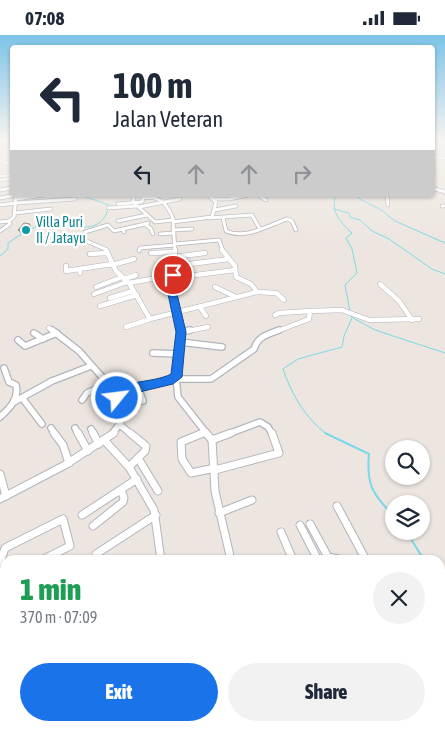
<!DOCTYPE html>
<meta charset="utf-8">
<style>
:root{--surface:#fff;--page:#f2f2f3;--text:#1f2937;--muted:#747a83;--accent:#1a73e8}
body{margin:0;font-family:"Asap Condensed",sans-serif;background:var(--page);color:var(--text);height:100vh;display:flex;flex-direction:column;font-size:19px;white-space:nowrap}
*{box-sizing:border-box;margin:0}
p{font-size:16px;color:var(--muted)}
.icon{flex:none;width:28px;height:28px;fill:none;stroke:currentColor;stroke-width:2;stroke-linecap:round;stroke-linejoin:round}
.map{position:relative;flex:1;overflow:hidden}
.details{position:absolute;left:0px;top:520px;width:445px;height:176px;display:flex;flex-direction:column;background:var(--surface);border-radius:15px 15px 0 0;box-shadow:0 1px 4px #0004}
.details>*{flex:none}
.guide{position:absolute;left:10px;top:10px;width:425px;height:152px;border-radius:5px;box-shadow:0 1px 4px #0004;background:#fff;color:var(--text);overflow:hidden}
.buttons{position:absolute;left:385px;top:405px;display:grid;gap:10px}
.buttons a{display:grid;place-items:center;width:45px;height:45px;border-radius:50%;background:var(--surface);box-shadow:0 1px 4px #0004;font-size:25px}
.pin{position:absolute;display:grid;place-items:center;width:42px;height:42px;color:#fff;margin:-21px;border:2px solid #fff;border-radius:50%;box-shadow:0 1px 5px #0007}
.me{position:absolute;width:55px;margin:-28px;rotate:61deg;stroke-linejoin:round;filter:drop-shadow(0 0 4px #0008)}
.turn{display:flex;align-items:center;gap:18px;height:105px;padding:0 20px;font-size:22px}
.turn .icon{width:65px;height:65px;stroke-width:2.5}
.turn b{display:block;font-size:35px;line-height:42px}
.lanes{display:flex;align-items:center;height:48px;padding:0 20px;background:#0003;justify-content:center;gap:25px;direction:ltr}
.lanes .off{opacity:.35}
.round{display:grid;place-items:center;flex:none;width:52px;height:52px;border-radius:26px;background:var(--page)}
.head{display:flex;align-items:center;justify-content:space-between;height:85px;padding:0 20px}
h1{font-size:30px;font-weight:800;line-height:38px;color:#1e9e55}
.cta{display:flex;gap:10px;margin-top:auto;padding:10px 20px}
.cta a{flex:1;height:58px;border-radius:30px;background:var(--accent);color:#fff;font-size:20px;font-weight:800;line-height:58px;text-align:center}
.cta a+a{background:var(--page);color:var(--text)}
.status{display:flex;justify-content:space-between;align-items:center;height:35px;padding:0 25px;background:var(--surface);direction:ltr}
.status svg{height:14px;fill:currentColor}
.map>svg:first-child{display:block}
</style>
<div class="status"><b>07:08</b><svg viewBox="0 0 49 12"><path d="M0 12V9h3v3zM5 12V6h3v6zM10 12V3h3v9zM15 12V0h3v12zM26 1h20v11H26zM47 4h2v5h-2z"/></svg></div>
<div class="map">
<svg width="445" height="696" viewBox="0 0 445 696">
<rect width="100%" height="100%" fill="#ede6e0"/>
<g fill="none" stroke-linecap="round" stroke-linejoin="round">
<g stroke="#7bd9e7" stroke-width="1">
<path d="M336,160C330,177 340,187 352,198L346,203L352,214L357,238L345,250L350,277"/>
<path d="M354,160C363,167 373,170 383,176C387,179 390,183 395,186L445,208"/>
<polyline points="334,174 349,178 350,182 360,185 372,196 389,204 432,234 445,239"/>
<path d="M28,195C37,191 45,189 55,189C77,191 103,201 109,170L86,162L87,160"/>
<polyline points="0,221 8,214 8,208 23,198"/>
<polyline points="353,283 375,295 445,318"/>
<path d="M327,399C306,385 291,358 283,334L298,324L342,312L344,301L352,283L351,280"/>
</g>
<g stroke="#7bd9e7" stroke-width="2">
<path d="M325,398L369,419C366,450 373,460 394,481"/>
<polyline points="406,496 424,525"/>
<polyline points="440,555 445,564"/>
</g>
<g stroke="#b1b4bc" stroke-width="3">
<g id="minor-far5">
<polyline points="0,105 2,105"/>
<polyline points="432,112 445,107"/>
<polyline points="432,122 445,123"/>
<polyline points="0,126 12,130"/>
<polyline points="0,141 12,140"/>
<polyline points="0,145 12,143"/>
<polyline points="432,153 434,154"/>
<polyline points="9,154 12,153"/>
</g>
</g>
<g stroke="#b1b4bc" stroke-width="4.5">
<g id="minor-far4">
<polyline points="432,153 445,157"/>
<polyline points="0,155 12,153"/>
<polyline points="258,160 266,165"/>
<polyline points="387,160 388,170"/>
<polyline points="134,162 133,167 155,187 173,185"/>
<polyline points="0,163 17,160"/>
<polyline points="16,164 44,160"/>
<polyline points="213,164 229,164 248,160"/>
<polyline points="16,168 75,164"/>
<path d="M118,169L142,167L143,163C161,160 168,170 174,186"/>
<polyline points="0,170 16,168"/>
<polyline points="442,171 445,171"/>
<polyline points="139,172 180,164"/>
<polyline points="108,173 137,171"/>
<polyline points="215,175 236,171"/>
<polyline points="15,178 51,174"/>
<polyline points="209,183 252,180 260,194"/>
<path d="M223,183L226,196C245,205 269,190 287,184L292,186L296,195"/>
<polyline points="118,186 147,180"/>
<polyline points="0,187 9,186 14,182 16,160"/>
<polyline points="148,188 145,189 151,194 153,199"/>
<polyline points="173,195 192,194"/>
<polyline points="0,196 10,189 9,186"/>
<polyline points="85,197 108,190 114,196 123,194"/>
<polyline points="124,197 123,194 145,189"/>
<polyline points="160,199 174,198"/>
<polyline points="84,205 105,214 106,216"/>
<polyline points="175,209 219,205 223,216"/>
<polyline points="139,216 140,213 175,210"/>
<polyline points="175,216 173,187 212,182 216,167 208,160"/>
</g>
</g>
<g stroke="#b1b4bc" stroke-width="5.5">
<g id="minor-far3">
<polyline points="106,215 116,236 129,248"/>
<polyline points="175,215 173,259 181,297"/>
<polyline points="151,218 175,217"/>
<polyline points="90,219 107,218"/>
<polyline points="174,222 205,218"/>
<polyline points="112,230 134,224"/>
<polyline points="66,231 66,236 79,234"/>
<polyline points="174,231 229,224"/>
<polyline points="80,238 79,234 112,229"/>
<polyline points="173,243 235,235"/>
<polyline points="124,244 136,240"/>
<polyline points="380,249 399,266 412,285"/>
<polyline points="96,252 122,242"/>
<polyline points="215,252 236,262"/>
<polyline points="257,257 276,258 284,265"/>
<polyline points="94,259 127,247"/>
<polyline points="110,263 133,256"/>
<polyline points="100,271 137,260"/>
<polyline points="200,272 206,281"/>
<polyline points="275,280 279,278 310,276"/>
<polyline points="150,284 129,248 173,240"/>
<polyline points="126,292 150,284 257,257 251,249 236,242 235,231 222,215"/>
<polyline points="49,293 54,297"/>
<polyline points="183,297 208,292"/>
<polyline points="275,297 309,284 310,276 342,275 369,285 419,284"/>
</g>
</g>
<g stroke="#b1b4bc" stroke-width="8">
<g id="minor-far2">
<polyline points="52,295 79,316 118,360"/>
<polyline points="181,297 190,295"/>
<polyline points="34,298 43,304"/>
<polyline points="18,305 25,311 57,298"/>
<polyline points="180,307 222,312"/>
<polyline points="153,318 179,319"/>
<polyline points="176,342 178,362 207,399"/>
<path d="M176,344H211L254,314C258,301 267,300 279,295"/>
<polyline points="138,352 143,366"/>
<polyline points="23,364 42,389"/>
<polyline points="82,365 87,358 106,349"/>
<polyline points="14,367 52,346 91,331"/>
<path d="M0,382C10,373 19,364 16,350L9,347L4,333"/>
<polyline points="120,390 131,399"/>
<polyline points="51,393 55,399"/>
<polyline points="75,393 78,399"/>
<polyline points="91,394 94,399"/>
<polyline points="112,399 121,387 118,360 128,355 176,342 181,295"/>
<polyline points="199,399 206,397"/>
<polyline points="228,399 260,387 268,392 272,399"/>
</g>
</g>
<g stroke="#b1b4bc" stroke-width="9">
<g id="minor-far1">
<polyline points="54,398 63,410 69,428"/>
<polyline points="78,398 88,416"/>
<polyline points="93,398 99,409"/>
<polyline points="203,398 181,407 182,424 191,438 215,433"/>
<polyline points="206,398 212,405 215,456 231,525"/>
<polyline points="104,405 129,432 154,475 161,525"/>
<polyline points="212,405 231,398"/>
<polyline points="138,423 158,456"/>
<polyline points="129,432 145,416 146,411 130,398"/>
<polyline points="215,435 279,418 272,398"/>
<polyline points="0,439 6,461"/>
<polyline points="0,464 65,430 114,398"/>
<polyline points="337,471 366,525"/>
<polyline points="219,478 252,465"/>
<polyline points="82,480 137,444"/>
<polyline points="310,489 328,522 343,525"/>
<polyline points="300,490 318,525"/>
<polyline points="93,491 123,467 124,463 121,455"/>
<polyline points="281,497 293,525"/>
<polyline points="96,519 156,480"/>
<polyline points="0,528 5,513 63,484 70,511 42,525"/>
</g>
</g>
<g stroke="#b1b4bc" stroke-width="11">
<g id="minor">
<polyline points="0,545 5,542"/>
<polyline points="440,574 445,574"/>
<polyline points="0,603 5,601"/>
<polyline points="0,681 5,667"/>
<polyline points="118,691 118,696"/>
<polyline points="266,691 266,696"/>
<polyline points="363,691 365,696"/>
<polyline points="171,696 173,691"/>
</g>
</g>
<use href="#minor-far5" stroke="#fff" stroke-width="2.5"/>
<use href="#minor-far4" stroke="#fff" stroke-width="3"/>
<use href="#minor-far3" stroke="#fff" stroke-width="4.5"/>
<use href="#minor-far2" stroke="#fff" stroke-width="5.5"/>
<use href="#minor-far1" stroke="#fff" stroke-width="7"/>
<use href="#minor" stroke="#fff" stroke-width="9"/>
</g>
<polygon fill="#aaa6a1" points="30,189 31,192 26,199 20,198 18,195"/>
<polygon fill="#8b8783" points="30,189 31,192 26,199 24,195"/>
<polygon fill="#c6c1bb" stroke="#8b8783" points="24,188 30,189 24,195 18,195"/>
<linearGradient id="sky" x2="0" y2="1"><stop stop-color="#7cc3e8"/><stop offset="0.52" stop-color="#f7f4f1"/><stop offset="1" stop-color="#f7f4f1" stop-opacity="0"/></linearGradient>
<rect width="445" height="201" fill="url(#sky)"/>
<path fill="#1a73e8" stroke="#114b97" d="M170,238L177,240V259L186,297L182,342L173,349L131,359L117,368L112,367L111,363C120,343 153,349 171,339L176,297L168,259Z"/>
<circle fill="#0f9aa8" stroke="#fff" stroke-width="2" cx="26" cy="195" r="5"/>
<g text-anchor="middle" stroke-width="5" stroke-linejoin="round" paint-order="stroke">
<g font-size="14" fill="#0d838f" stroke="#fff" text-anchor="start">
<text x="36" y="192">Villa Puri<tspan x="36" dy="16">II / Jatayu</tspan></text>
</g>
</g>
</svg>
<div class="buttons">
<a><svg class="icon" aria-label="search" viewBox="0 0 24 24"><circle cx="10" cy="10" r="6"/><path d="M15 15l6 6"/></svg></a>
<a><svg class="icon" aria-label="layers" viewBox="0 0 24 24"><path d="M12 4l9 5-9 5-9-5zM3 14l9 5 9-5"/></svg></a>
</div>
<div class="pin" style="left:173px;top:240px;background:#d93025"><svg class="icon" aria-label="arrive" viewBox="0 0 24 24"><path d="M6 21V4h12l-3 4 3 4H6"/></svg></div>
<svg class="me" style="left:117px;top:363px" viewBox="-20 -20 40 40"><circle r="17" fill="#1a73e8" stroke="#fff" stroke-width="3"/><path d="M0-11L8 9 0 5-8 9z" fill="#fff"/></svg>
<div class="guide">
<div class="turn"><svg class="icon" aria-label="left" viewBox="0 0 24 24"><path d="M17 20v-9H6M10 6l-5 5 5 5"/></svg><div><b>100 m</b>Jalan Veteran</div></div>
<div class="lanes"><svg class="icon" aria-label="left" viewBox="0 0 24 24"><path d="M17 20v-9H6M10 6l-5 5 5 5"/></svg><svg class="icon off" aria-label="ahead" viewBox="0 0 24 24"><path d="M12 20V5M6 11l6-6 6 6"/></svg><svg class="icon off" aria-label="ahead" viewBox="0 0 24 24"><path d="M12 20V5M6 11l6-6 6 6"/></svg><svg class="icon off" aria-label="right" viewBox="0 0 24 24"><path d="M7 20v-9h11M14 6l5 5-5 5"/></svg></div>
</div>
<section class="details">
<div class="head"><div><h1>1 min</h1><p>370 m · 07:09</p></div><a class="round"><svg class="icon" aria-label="close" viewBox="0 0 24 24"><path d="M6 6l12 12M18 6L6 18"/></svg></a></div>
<div class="cta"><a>Exit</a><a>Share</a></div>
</section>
</div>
